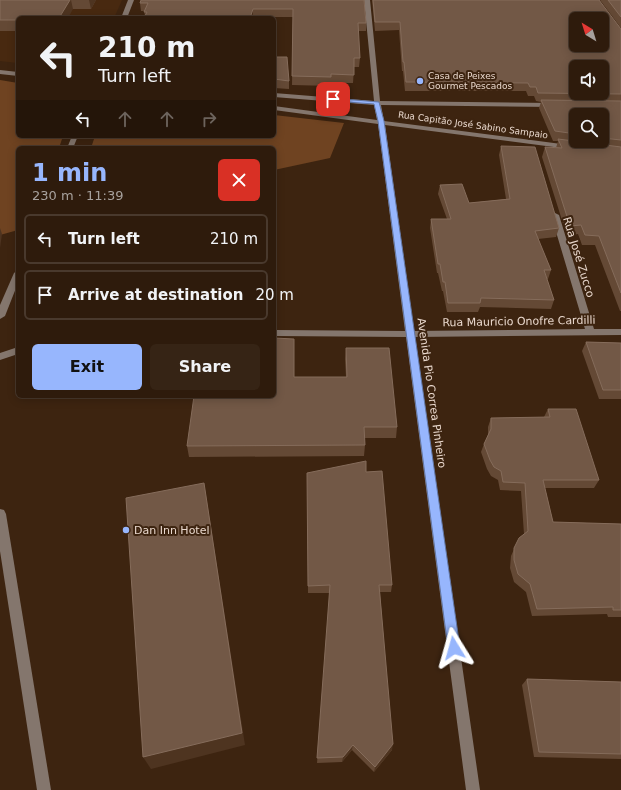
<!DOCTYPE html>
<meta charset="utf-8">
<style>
:root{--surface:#2e1b0c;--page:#362415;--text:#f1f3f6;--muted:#a7a19d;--line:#49392d;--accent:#97b6fd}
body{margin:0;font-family:"DejaVu Sans",sans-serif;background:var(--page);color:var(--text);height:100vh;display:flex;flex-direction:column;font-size:15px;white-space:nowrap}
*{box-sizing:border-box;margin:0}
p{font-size:13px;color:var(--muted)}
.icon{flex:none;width:22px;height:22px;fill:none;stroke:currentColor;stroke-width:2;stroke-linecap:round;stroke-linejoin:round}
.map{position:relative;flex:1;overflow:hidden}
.sheet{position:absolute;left:16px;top:146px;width:260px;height:252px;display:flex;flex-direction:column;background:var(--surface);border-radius:6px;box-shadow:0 2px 10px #0003,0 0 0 1px var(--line)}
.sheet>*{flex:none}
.guide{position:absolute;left:16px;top:16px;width:260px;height:122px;border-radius:6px;box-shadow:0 2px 10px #0003,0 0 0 1px var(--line);background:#2e1b0c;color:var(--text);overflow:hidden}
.needle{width:26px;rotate:322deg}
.tools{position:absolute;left:569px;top:12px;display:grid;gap:8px}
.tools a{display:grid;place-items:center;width:40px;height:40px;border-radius:6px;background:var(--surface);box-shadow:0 2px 10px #0003,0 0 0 1px var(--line);font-size:20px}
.pin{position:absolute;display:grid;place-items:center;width:34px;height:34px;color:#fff;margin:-17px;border-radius:8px;box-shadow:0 2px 6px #0006}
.me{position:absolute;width:44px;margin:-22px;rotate:352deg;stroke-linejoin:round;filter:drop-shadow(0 0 3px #0008)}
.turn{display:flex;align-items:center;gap:14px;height:84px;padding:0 16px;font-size:18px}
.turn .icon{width:52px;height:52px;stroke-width:2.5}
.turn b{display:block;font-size:28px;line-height:34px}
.lanes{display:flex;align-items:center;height:38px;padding:0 16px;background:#0003;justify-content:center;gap:20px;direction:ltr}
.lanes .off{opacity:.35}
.round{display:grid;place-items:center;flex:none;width:42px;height:42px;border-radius:6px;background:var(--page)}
.headline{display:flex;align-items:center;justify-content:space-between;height:68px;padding:0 16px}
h1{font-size:24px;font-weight:700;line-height:30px;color:var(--accent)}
.primary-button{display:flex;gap:8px;margin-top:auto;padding:8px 16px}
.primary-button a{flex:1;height:46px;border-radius:6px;background:var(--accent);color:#111;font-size:16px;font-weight:700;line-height:46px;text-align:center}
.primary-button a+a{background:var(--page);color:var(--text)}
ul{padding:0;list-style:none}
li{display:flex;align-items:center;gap:12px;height:50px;margin:0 8px 6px;padding:0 8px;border:2px solid var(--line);border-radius:6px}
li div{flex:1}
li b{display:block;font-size:15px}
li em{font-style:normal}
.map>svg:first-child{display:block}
</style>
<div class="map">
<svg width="621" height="790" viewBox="0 0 621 790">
<rect width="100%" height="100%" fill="#3d2410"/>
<polygon fill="#482910" points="0,0 122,0 114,18 18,18 18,63 0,61"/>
<g fill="#6f4321">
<polygon points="0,80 18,83 18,136 63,136 59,148 18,148 18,230 0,235"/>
<polygon points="274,115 344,123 330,158 274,170 274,148 91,148 95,136 274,136"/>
</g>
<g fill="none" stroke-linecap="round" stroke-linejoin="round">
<g fill="#84766d" fill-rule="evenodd">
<polygon points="128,0 134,0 127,18 121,18"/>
<polygon points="364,0 370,0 380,101 553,103 556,105 553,107 381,105 384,121 569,145 572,147 569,149 385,125 414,331 585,329 551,215 555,213 559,215 594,329 621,329 621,335 415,337 480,790 466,790 406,337 274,336 274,330 405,331 378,124 274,110 274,106 377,120 374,105 274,97 274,93 374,101"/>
<polygon points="0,70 18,72 18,76 0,74"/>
<polygon points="72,136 78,136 73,148 67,148"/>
<polygon points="18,270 18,283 5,316 0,319 0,305 14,273"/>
<polygon points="18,347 18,354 0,360 0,353"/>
<polygon points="0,509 4,510 6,514 51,790 37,790 0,551"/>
</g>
</g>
<g fill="#644935" fill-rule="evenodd">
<polygon points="0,0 96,0 91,9 73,9 18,18 18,31 0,31"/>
<polygon points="364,0 366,23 366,31 358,31 360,58 359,67 354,67 353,83 331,83 331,86 292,85 293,17 253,17 253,18 144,18 145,16 144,11 141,11 140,3"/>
<path d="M372,0H599L621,29V311H620L595,245H582L578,234L567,236L542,157L545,147L556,148L558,141H553L539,108L541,102L536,101L534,96H528L526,91H405L403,71H402L399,30L375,31ZM576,115H602V141H576Z"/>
<polygon points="600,0 621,0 621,28"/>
<polygon points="274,57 289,81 289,89 274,88"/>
<polygon points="501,146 559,228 556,237 538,239 551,270 548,279 547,279 554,300 551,309 480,307 478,312 447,312 443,291 442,291 438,273 437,273 430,228 431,219 447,219 438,194 440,185 469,203 506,199 499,155"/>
<polygon points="294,339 294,377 346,377 345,359 346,348 397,427 396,438 364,438 365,445 364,456 189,457 187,446"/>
<polygon points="586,342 621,343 621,399 599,399 582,351"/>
<polygon points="548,409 599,480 594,488 545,488 553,522 621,524 621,617 608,617 607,614 532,616 526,592 514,582 510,568 511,556 519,538 524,534 521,491 500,490 498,480 491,476 487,469 481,452 484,444 488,435 488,427 491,418 544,417"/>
<polygon points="366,472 392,585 391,592 380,592 392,750 374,772 352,750 342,762 317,763 330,593 308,593 307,473"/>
<polygon points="527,679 621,682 621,759 534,757 522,685"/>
</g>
<g fill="#4e3420">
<polygon points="70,0 71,0 73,9 68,18 59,18"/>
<polygon points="89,0 96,0 91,9"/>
<polygon points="253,9 253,18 250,18"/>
<polygon points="0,228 2,234 0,248"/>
<polygon points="204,483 207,501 245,745 151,769 143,757"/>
<polygon points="393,744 392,750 374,772 375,767"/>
<polygon points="353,745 352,750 342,762 343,757"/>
</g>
<g fill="#725846" stroke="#856c5b" fill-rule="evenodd">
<polygon points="0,0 70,0 59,18 18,18 18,20 0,20"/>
<polygon points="141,0 364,0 366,23 358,23 360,58 354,58 354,75 331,74 331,77 292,76 293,9 253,9 250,18 144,18 147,12 144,12 148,3 140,3"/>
<path d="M373,0H599L621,29V94L538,93L536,87H530L528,83L406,82L404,62H403L400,22H375ZM576,19H602V45H576ZM576,67H602V93H576Z"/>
<polygon points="608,0 621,0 621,17"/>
<polygon points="274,57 287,57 289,81 274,79"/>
<polygon points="541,100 621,101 621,140 602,138 602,115 576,115 576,134 555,131"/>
<polygon points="558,139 621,147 621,293 599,236 585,235 581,225 570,226 545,147 562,148"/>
<polygon points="501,146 535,147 559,228 535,231 551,270 544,270 554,300 481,298 480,303 448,303 445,282 443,282 440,264 438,264 431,219 451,219 440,185 462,184 469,203 510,199"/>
<polygon points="274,338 294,339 294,377 347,377 346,348 389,348 397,427 364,427 365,445 187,446 194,396 274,396"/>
<polygon points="586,342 621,343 621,390 603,390"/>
<polygon points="548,409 576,409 599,480 543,480 553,522 621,524 621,610 613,610 613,607 537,609 530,584 518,574 514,560 514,548 519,538 528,531 525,483 503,482 501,471 494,467 490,460 484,444 491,429 491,418 550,417"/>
<polygon points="366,461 366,472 382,471 392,585 379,585 393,744 375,767 353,745 343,757 317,758 330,585 308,586 307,473"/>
<polygon points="204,483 242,733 143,757 126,498"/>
<polygon points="527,679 621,682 621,754 539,752"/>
</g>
<polygon fill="#97b6fd" stroke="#6276a4" points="331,98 379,102 384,121 460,648 458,653 454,654 450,653 448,648 378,121 374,104 333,101 331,101"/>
<g fill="#97b6fd" stroke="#3d2410" stroke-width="1.5">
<circle cx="420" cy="81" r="4"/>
<circle cx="126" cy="530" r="4"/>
</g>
<g text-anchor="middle" stroke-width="4" stroke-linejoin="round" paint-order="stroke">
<g font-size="9" fill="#e9d8cd" stroke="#3d2410" text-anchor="start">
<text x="428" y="79">Casa de Peixes<tspan x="428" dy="10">Gourmet Pescados</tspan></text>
</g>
<g font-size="9" fill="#e9d8cd" stroke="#3d2410">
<text transform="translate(473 125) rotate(8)" y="3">Rua Capitão José Sabino Sampaio</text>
</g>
<g font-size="11" fill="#e9d8cd" stroke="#3d2410">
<text transform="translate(579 257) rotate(73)" y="4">Rua José Zucco</text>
<text transform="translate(519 321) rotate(-1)" y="4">Rua Mauricio Onofre Cardilli</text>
<text transform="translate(432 393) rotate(82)" y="4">Avenida Pio Correa Pinheiro</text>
</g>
<g font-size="11" fill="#e9d8cd" stroke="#3d2410" text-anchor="start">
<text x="134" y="534">Dan Inn Hotel</text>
</g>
</g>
</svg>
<div class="tools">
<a><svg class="needle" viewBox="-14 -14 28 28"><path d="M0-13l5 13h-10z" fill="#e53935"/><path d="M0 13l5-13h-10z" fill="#a7a19d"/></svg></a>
<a><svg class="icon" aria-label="sound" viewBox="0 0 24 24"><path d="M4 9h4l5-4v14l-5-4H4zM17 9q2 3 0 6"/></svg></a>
<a><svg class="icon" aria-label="search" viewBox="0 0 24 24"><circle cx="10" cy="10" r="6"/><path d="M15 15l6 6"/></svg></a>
</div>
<div class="pin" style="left:333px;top:99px;background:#d93025"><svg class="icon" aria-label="arrive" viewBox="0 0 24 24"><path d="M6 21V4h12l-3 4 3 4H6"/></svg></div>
<svg class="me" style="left:454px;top:648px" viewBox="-20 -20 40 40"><path d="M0-17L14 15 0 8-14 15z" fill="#97b6fd" stroke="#fff" stroke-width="4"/></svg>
<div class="guide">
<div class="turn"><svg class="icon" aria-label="left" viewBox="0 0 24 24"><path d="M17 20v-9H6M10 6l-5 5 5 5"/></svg><div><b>210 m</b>Turn left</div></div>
<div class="lanes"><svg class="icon" aria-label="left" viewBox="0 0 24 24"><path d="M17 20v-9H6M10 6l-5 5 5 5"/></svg><svg class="icon off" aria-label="ahead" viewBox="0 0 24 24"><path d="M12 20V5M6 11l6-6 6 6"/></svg><svg class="icon off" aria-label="ahead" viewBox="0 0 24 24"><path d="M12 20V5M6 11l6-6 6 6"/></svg><svg class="icon off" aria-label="right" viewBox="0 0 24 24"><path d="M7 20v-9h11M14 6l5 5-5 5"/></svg></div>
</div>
<section class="sheet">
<div class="headline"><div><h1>1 min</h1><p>230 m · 11:39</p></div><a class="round" style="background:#d93025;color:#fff"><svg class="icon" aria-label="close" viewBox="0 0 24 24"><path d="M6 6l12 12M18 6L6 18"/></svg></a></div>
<ul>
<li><svg class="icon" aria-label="left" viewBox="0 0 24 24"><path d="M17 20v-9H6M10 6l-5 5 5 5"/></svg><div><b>Turn left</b></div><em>210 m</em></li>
<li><svg class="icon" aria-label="arrive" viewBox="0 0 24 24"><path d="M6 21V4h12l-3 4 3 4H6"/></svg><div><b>Arrive at destination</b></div><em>20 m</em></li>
</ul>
<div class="primary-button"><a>Exit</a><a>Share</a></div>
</section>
</div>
